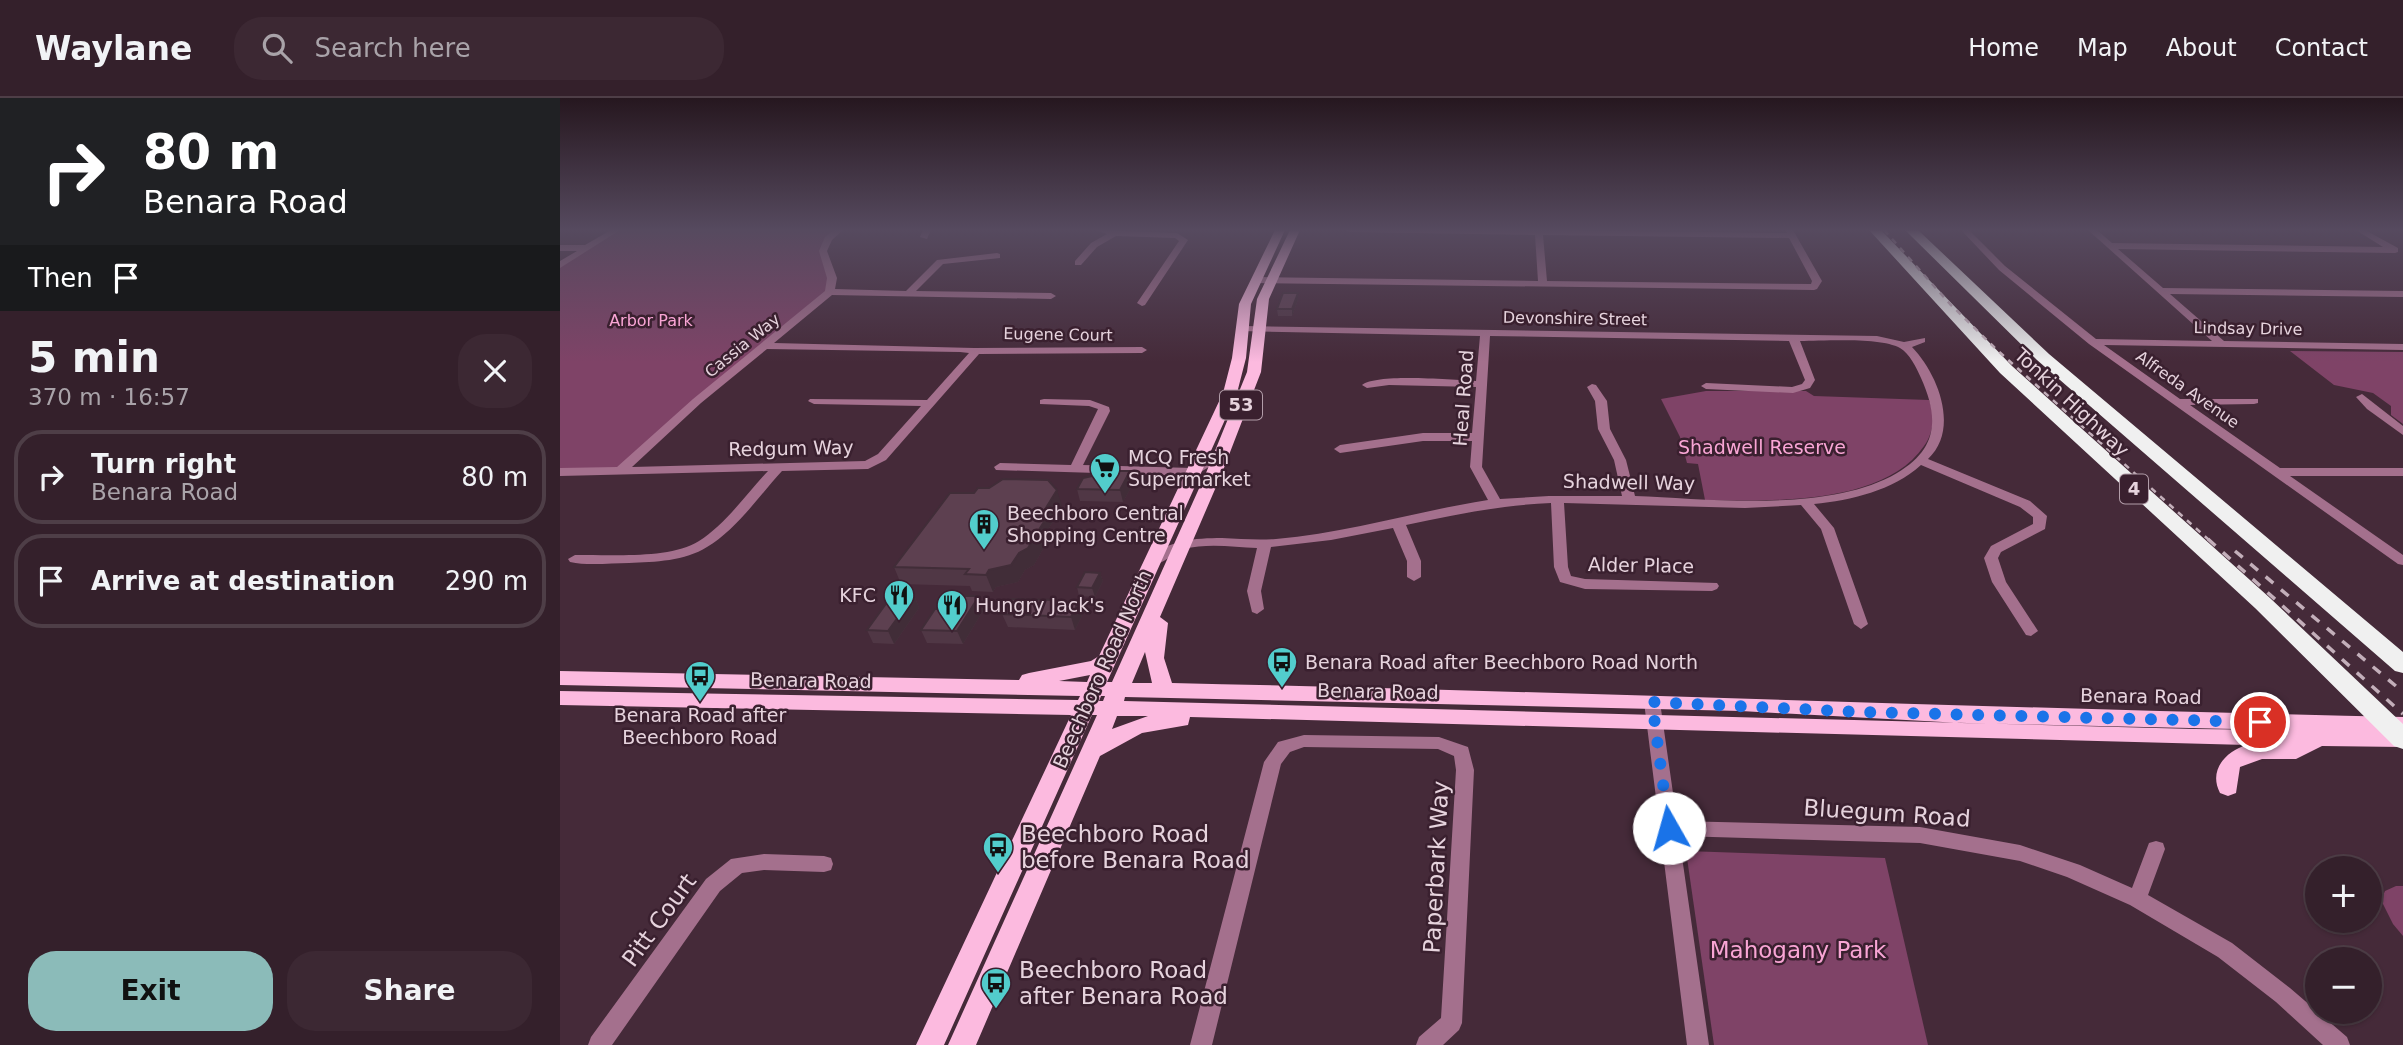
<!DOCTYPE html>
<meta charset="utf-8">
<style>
:root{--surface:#34202b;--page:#3c2833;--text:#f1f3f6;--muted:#a9a3a9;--line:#4e3e47;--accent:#8bbbb9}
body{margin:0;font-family:"DejaVu Sans",sans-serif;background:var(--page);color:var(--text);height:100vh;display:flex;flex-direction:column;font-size:26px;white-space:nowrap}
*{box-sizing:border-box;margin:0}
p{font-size:23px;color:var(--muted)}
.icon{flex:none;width:38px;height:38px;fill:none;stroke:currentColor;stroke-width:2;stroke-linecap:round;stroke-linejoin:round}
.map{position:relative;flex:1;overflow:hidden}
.side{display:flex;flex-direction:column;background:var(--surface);width:560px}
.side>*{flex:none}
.hud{background:#202124;color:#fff;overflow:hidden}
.tools{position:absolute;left:1745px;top:758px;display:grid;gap:14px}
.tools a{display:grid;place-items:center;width:77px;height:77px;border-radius:50%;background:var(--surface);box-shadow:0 2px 5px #0004,0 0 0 2px var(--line);font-size:35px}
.pin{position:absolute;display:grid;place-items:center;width:60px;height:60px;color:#fff;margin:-30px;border:4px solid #fff;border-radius:50%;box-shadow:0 2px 7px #0007}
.me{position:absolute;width:77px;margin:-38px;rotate:353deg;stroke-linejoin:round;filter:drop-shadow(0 0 5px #0008)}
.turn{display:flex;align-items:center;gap:24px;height:147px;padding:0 28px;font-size:32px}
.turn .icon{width:91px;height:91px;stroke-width:2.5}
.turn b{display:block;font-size:49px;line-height:60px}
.then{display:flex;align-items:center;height:66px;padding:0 28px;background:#0003;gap:14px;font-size:26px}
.round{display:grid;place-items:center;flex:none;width:74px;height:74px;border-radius:28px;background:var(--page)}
.headline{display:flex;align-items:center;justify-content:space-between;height:119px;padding:0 28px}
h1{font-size:42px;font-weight:600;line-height:52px}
.primary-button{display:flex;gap:14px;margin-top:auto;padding:14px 28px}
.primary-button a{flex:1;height:80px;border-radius:28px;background:var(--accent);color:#111;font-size:28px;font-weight:600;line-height:80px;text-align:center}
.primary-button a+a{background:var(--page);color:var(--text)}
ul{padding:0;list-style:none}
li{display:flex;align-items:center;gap:21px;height:94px;margin:0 14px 10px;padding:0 14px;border:4px solid var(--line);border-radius:28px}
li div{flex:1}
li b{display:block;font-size:26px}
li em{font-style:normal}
header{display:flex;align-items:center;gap:42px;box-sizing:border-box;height:98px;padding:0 35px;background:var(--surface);border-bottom:2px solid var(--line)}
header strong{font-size:33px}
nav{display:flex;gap:38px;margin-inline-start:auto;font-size:24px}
.search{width:490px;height:63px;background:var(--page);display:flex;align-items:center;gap:18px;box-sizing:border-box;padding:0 24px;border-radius:28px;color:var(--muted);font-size:26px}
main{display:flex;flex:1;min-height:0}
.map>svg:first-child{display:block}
</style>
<header>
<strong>Waylane</strong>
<div class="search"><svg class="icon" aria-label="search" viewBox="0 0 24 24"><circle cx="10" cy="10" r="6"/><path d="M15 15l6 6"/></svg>Search here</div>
<nav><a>Home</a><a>Map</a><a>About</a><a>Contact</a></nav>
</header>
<main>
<section class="side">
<div class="hud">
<div class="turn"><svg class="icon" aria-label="right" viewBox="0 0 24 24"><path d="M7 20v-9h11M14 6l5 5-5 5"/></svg><div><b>80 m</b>Benara Road</div></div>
<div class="then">Then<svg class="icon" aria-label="arrive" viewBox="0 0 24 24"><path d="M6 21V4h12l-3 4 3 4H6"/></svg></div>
</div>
<div class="headline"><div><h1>5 min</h1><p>370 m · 16:57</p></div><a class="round"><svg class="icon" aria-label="close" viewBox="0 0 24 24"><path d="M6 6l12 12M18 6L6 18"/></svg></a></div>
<ul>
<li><svg class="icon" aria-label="right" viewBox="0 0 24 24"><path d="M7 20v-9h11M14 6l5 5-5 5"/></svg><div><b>Turn right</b><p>Benara Road</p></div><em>80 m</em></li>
<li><svg class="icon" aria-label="arrive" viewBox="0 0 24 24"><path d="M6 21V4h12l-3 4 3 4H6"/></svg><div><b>Arrive at destination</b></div><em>290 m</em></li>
</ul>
<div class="primary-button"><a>Exit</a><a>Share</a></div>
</section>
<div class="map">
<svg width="1843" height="947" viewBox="0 0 1843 947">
<rect width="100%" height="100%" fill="#452a39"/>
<g fill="#7f4367">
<polygon points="56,132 279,132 264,149 272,190 62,371 0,374 0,167"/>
<polygon points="1730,253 1843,254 1843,326 1831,317 1831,308 1813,295 1774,287"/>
<path d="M1146,293H1246L1254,298L1369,302C1375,317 1374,334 1364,348C1323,408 1209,403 1145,402L1138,366L1127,365L1120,339L1101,301Z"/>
<polygon points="1126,753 1325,760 1368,947 1154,947"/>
<polygon points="1836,788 1843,788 1843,838 1833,826 1821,802 1825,793"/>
</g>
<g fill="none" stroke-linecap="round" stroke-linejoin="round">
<g fill="#a4708d" fill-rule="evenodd">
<polygon points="51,132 60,132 0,170 0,163 17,153 0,153 0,147 25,147"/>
<path d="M274,132H283L272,142L267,153L277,180L275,191L346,193L377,162L437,155L440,156V160L383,166L356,193L491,195L496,198L491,201L272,197L214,245L414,250L582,249L587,252L582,255L419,256L326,362L308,371L222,373C199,398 177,431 147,449C125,463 95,464 69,465C51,465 28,468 10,464L8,461L15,457C51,456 108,462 139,443C166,426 186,396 208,373L0,378V370L57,369L133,301L265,193L267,180L259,153L265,139ZM207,251L400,254L409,255L367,302L250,301L248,303L254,306L361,308L318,356L305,363L72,369L141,305Z"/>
<polygon points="363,132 371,132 367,141 360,139"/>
<polygon points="536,132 617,135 628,142 585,207 582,208 577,205 619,143 615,140 556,138 537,149 521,167 515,167 515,163 531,145 547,136"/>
<path d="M785,132H979L1227,135L1225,132H1233L1262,183L1257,191L1254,192L696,185L691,182L696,179L978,183L975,137L789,134ZM983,137L1229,140L1252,183L1251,186L987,183Z"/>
<polygon points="1401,132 1409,132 1445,168 1536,241 1652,243 1528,132 1537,132 1552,145 1823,149 1796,132 1805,132 1838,150 1838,154 1835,155 1558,151 1603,190 1843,193 1843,199 1610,196 1664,243 1843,246 1843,252 1544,247 1620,301 1698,301 1698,305 1694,306 1630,307 1720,370 1843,370 1843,378 1730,378 1843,457 1843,467 1838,466 1529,246 1439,172"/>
<path d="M684,228L1317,238L1344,244L1365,240V244L1352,249C1378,276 1400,331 1368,361L1470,403L1487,418L1485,431L1441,454L1438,460L1446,484L1478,533L1471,538L1466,537L1432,484L1424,460L1431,448L1473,426V419L1460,409L1361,367C1332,393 1292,402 1254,406L1274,430L1308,526L1301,531L1294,526L1261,431L1241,407L1185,410L1004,405L1008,469L1011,478L1025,481L1157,485L1159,488L1157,491L1152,493L1025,491L1000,484L994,469L991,405C941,407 894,417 846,427L861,463V479L854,483L847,479V463L833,430L771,442L711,449L701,493L704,511L697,516L692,514L687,493L697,450C674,449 647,445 624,451C612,455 602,469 589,466L587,463C605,442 636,440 662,440C680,441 698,442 716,441C788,435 857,413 928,402L910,369L912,343H863L780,355L774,351L780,347L863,335H912L916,289L829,287L807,290L802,287C818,275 892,282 916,283L920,238L680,233V229ZM930,238L1229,243L1245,282L1242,286L1232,289L1146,285L1141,288L1146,291L1233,295L1250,290L1255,282L1240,243C1264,243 1320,239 1340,250C1350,256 1356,269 1361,280C1379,320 1378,351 1337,375C1269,415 1151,401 1075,398L1066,362L1050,331L1047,303L1036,287L1032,286L1027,289L1035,303L1038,331L1054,362L1062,398H989L940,401L922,369Z"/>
<polygon points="1802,296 1843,328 1843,337 1807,311 1796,299"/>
<polygon points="484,301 530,302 549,309 550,313 523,367 632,370 657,355 661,354 667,358 634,378 436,372 434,369 440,365 511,367 538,311 529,308 480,306 480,302"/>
<polygon points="1092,598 1098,600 1100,604 1117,723 1360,729 1460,747 1520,767 1572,790 1589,745 1596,743 1603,745 1605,751 1588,797 1672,845 1730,890 1787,939 1790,947 1763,947 1716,904 1658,859 1570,807 1507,779 1460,763 1360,745 1119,738 1149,947 1127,947 1084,604 1086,600"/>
<polygon points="744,637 879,639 908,649 914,672 902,925 899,932 883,947 856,947 859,939 881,920 896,672 894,658 878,651 744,649 730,654 721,666 652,947 630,947 704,664 718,644"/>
<polygon points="204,756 264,758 271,760 273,766 271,772 264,774 204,772 182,775 160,793 52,947 28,947 31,939 146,781 171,761"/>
</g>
<path fill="#fcbadf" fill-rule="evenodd" d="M715,132H725L691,206L686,260L677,295L547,584H552L646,375L687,274L697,201L730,132H740L709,201L701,274L662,375L600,519L608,525L604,560L612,585C1023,594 1433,610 1843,619V649L1762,648L1736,661H1702L1680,669L1676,695L1668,698L1660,695C1648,672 1666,653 1687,647L630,619L628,627L582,635L540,658L416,947H388L537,617H532L384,947H356L511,617L0,607V593L518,602L520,598L0,587V573L459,582L462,577L469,575L531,563L539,558L663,295L672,260L679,206ZM585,554L592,585H572ZM530,577L527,584L499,583ZM541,598H545L543,603H539ZM565,599L1181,613L1401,625L1720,632L1634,631L564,603ZM557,618H588L552,631Z"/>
<g fill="#f0f0f0" fill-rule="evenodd">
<polygon points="1309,132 1321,132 1452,268 1710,500 1843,626 1843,651 1834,648 1695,510 1440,275"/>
<polygon points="1345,132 1358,132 1489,256 1843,554 1843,575 1835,573 1477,262"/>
</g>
<polyline stroke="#c3afba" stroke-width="2.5" stroke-dasharray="6 6" stroke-linecap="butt" points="1324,132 1390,206 1436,251 1649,442"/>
<g stroke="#c3afba" stroke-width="3.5" stroke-dasharray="10 10" stroke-linecap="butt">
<polyline points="1648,441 1843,616"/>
<polyline points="1675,453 1843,594"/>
</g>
</g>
<g fill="#503745">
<polygon points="738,195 738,202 732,218 718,218 717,211"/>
<polygon points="573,386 563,404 520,403 517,391"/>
<polygon points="414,395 502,408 488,432 490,439 474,467 465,472 458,484 436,489 433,494 412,493 410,488 341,486 334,469"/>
<polygon points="540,475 543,483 535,499 519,498 517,489"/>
<polygon points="354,497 359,510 334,546 313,545 307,532"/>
<polygon points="501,504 518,505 522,518 515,532 448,529 442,516"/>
<polygon points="424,511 403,546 367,545 361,532"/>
</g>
<g fill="#412d38">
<polygon points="738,195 738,202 732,218 732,211"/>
<polygon points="570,373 573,386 563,404 560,392"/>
<polygon points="497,392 502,408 488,432 490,439 474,467 465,472 458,484 436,489 433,494 426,477 429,472 481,418"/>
<polygon points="540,475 543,483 535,499 532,490"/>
<polygon points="354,497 359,510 334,546 328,533"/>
<polygon points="419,498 424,511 403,546 397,533"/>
<polygon points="518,505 522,518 515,532 511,519"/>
</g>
<g fill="#5d4050" stroke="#412d38" stroke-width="2">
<polygon points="723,195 738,195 732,211 717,211"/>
<polygon points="535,373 570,373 560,392 517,391 523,380 532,378"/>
<polygon points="443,381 488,382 497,392 481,418 485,422 468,450 459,455 451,467 429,472 426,477 405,476 409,471 334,469 390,395 414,395 418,390 429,390"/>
<polygon points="525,474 540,475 532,490 517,489"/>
<polygon points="333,496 354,497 328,533 307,532"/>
<polygon points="394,498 419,498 397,533 361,532 375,511 385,511"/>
<polygon points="452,501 500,502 498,504 518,505 511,519 442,516"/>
</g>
<linearGradient id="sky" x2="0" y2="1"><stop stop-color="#26171f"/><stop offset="0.5" stop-color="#564a5f"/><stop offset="1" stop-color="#564a5f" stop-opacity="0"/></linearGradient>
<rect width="1843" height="264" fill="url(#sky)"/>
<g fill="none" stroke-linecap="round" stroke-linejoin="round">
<polyline stroke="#1a73e8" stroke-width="12" stroke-dasharray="0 21.6" points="1109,730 1092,604 1301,614 1700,624"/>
</g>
<defs>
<g id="supermarket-pin" transform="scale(1.575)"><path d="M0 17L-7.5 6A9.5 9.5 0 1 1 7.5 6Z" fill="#52cdcc" stroke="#3a202f"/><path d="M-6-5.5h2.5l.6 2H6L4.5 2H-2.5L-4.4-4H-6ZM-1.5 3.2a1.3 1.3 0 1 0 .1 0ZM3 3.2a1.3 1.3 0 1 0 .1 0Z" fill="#111"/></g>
<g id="building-pin" transform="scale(1.575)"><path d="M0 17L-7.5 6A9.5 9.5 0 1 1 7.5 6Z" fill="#52cdcc" stroke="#3a202f"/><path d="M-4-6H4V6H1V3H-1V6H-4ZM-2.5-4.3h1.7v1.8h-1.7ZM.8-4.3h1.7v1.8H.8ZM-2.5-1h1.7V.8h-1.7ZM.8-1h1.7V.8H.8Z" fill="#111"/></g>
<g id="restaurant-pin" transform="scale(1.575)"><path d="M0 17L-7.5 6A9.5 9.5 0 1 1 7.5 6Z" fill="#52cdcc" stroke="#3a202f"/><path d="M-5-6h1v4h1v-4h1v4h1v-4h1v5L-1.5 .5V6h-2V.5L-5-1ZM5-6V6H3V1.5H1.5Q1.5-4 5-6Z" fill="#111"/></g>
<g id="bus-pin" transform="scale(1.575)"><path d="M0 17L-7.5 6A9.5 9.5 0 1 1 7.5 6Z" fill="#52cdcc" stroke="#3a202f"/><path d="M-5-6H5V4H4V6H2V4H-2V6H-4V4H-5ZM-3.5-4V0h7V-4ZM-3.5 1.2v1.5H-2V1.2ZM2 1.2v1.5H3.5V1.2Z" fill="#111"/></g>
</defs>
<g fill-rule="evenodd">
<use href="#supermarket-pin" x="545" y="370"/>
<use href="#building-pin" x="424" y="426"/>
<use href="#restaurant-pin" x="339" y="497"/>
<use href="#restaurant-pin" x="392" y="507"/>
<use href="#bus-pin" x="722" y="564"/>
<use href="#bus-pin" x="140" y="578"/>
<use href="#bus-pin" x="438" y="749"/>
<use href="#bus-pin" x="436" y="885"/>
</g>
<g text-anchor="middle" stroke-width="5" stroke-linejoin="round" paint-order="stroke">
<g font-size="16" fill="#e6d3dd" stroke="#3a202f">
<text transform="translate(1015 220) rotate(1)" y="6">Devonshire Street</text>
<text transform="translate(1688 230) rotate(1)" y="6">Lindsay Drive</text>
<text transform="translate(498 236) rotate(1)" y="6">Eugene Court</text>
<text transform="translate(182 247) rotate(-39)" y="6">Cassia Way</text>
<text transform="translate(1628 291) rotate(35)" y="6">Alfreda Avenue</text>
</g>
<g font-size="16" fill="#f9a5d5" stroke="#3a202f">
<text x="91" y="228">Arbor Park</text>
</g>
<g fill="#3a202f" stroke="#b29da9" stroke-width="2">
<rect x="660" y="292.5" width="42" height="29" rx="5"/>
<rect x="1560" y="376.5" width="28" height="29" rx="5"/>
</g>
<g font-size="18" font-weight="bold" fill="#e6d3dd">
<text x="681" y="313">53</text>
<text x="1574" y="397">4</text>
</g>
<g font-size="19" fill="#e6d3dd" stroke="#3a202f">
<text transform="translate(903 300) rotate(-86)" y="7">Heal Road</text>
<text transform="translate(1512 304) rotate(43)" y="7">Tonkin Highway</text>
<text transform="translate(231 350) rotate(-1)" y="7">Redgum Way</text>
<text transform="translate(1069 384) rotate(1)" y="7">Shadwell Way</text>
<text transform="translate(1081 467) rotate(1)" y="7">Alder Place</text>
<text transform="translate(542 571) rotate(-66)" y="7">Beechboro Road North</text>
<text transform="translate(251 582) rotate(1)" y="7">Benara Road</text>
<text transform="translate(818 593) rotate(1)" y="7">Benara Road</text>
<text transform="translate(1581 598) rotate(1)" y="7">Benara Road</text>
</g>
<g font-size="19" fill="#f9a5d5" stroke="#3a202f">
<text x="1202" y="356">Shadwell Reserve</text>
</g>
<g font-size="19" fill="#e6d3dd" stroke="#3a202f" text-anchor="start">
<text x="568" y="366">MCQ Fresh<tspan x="568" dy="22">Supermarket</tspan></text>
<text x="447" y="422">Beechboro Central<tspan x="447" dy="22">Shopping Centre</tspan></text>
<text x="316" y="504" text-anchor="end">KFC</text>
<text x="415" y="514">Hungry Jack's</text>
<text x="745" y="571">Benara Road after Beechboro Road North</text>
<text x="140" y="624" text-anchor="middle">Benara Road after<tspan x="140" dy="22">Beechboro Road</tspan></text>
</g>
<g font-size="23" fill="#e6d3dd" stroke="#3a202f">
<text transform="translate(1327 715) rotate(4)" y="8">Bluegum Road</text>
<text transform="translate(876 769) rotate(-87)" y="8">Paperbark Way</text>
<text transform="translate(99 822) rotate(-54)" y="8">Pitt Court</text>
</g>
<g font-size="23" fill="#e6d3dd" stroke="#3a202f" text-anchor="start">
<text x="461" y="744">Beechboro Road<tspan x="461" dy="26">before Benara Road</tspan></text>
<text x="459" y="880">Beechboro Road<tspan x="459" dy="26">after Benara Road</tspan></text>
</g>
<g font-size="23" fill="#f9a5d5" stroke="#3a202f">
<text x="1238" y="860">Mahogany Park</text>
</g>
</g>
</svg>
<div class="tools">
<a>+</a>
<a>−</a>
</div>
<div class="pin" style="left:1700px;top:624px;background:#d93025"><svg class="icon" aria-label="arrive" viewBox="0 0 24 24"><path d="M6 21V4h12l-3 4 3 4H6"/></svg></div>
<svg class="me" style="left:1109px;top:730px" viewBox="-20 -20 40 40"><circle r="19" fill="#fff"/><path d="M0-13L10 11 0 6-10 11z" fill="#1a73e8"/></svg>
</div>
</main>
